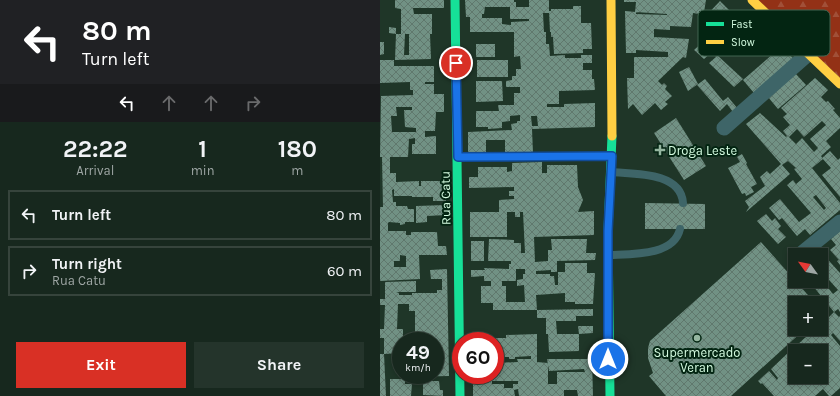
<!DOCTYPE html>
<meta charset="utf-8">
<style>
:root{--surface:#17281e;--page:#24342b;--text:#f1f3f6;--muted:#9ea6a4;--line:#36443c;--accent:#d93025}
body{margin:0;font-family:Karla,sans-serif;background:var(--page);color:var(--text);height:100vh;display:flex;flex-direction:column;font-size:15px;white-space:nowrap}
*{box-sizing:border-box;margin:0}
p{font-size:13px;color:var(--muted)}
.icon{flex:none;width:22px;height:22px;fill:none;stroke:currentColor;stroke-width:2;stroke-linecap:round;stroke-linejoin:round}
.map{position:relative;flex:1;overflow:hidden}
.drawer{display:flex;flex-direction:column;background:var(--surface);width:380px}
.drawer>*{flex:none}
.hud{background:#202124;color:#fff;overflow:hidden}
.needle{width:26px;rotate:303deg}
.controls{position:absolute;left:408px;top:248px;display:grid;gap:8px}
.controls a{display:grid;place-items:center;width:40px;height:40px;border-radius:0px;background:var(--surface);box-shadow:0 2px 6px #0003,0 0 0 1px var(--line);font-size:20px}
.speed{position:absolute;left:12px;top:332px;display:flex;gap:8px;font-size:20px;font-weight:700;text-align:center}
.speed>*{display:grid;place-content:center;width:52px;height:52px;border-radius:50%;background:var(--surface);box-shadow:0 2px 6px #0003,0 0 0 1px var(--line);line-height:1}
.speed small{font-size:10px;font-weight:400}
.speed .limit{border:6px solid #d22;background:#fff;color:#111}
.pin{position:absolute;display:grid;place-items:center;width:34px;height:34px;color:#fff;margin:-17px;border:2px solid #fff;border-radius:50%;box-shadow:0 1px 4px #0007}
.me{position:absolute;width:44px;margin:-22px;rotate:0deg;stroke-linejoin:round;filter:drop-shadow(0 0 3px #0008)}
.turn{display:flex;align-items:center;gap:14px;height:84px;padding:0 16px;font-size:18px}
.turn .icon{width:52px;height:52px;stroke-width:2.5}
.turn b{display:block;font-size:28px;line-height:34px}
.lanes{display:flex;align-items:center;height:38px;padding:0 16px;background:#0003;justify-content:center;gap:20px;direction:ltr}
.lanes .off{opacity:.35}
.eta{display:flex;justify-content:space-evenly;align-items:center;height:68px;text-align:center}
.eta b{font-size:24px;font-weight:700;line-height:28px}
.button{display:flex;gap:8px;margin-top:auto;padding:8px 16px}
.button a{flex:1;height:46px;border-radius:0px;background:var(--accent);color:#fff;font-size:16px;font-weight:700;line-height:46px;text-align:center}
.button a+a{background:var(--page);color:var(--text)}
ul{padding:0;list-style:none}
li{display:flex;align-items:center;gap:12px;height:50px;margin:0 8px 6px;padding:0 8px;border:2px solid var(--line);border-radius:0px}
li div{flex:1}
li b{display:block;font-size:15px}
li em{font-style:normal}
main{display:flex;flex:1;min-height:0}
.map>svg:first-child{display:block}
</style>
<main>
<section class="drawer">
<div class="hud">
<div class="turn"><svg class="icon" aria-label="left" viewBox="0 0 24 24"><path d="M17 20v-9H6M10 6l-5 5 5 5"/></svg><div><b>80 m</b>Turn left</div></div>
<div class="lanes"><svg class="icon" aria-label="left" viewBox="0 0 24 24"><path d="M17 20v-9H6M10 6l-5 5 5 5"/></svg><svg class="icon off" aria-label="ahead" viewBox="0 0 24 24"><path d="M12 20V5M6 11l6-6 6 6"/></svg><svg class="icon off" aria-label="ahead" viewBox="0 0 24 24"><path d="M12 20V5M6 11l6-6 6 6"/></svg><svg class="icon off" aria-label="right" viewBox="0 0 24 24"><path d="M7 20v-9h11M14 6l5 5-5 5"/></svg></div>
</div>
<div class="eta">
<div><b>22:22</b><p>Arrival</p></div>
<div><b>1</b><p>min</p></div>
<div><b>180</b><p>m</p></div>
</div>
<ul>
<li><svg class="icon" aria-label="left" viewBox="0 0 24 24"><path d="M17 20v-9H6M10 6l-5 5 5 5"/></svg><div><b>Turn left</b></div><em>80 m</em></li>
<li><svg class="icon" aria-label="right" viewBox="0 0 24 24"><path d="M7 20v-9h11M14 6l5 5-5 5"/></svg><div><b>Turn right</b><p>Rua Catu</p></div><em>60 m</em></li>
</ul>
<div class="button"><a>Exit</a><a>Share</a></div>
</section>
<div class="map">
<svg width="460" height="396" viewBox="0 0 460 396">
<defs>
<pattern id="forest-firs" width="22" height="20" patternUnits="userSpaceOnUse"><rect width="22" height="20" fill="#933116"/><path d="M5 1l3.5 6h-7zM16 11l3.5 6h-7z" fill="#a15038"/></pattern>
<pattern id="building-cross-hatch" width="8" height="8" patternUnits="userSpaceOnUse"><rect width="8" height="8" fill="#719184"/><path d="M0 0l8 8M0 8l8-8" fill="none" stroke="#60786d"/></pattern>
</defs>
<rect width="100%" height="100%" fill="#1f3628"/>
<polygon fill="url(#forest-firs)" points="378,0 460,0 460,78"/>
<g fill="url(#building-cross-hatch)" fill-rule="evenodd">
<path d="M15,0H64V8H33L34,14H52V34H50L51,59L15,60L16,34L9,33V27L16,28V34H21V9L15,8ZM25,34H29V55H24Z"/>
<path d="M85,0H134V2H136V7H149V0H169V13H163L164,32H166V44H169L170,56L185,55V58H201V55H212V63H203V70H212V79H214L215,90L179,91V104H167V107H184V104L215,103V127L152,129L153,153H125V140H106V154H88V132L132,130L131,124L137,123V121H140V115L130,116V121L122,122V128L108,129V127H96V111H119L118,105H134V93H140V87H126V81L132,80V76H136V69H141L140,56L134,57V32H90V17H86ZM105,7H130V19H149V21L131,22V25L122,24V18H102V14H104ZM151,116H157L158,126H152Z"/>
<polygon points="244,0 326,0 324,12 319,11 319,14 313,13 311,27 290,26 290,30 274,29 274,37 309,39 306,58 303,57 278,81 282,85 284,83 287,86 285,89 292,96 285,102 288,104 281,110 275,103 262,115 253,104 248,109 247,78 254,78 254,57 288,57 288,52 256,50 256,53 246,53 245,11 256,12 256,14 287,15 287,14 255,12 256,2 244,2"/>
<polygon points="340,1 350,11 333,29 323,19"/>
<polygon points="193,6 201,6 201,23 211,23 212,49 203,49 203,53 174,54 173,37 171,37 171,32 170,32 169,11 171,11 171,9 193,9"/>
<polygon points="355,14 364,24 360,27 364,31 356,38 352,35 337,51 339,54 337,55 363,79 354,87 329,63 336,57 332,52 324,59 314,50 334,32 336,34"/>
<polygon points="0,42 4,42 4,54 0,55"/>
<rect x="96" y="44" width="19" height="13"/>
<polygon points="401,47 414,59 374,93 363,80"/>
<path d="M0,60H14V66H54V82H45V84H54V94H64V112H56L55,131H45V137L56,136V154H32V144H35V138L29,139L28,157H10V173H16V182L39,181V186H41V181H66V201H53V197H32V196H14V189L12,190L13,202H16V206H27L28,209H34V222H25V224L20,225V223L9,222L8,223V231H26V235H31V232H57L58,246H66L67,255H39L40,279L0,281V207H3L2,157H0L1,96L33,95V90H30V82L0,83ZM16,107H32V110H24L25,127L36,128V132H12L11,116H17ZM20,255L26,256V267H14V261H20Z"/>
<rect x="97" y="60" width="31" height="17"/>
<polygon points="309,67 318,84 308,91 299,72"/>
<polygon points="415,73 426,85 398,109 388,97"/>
<path d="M435,78L448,90L441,97L446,102L448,101L455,109L453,110L460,118V128L446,141L451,147L441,156L443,159L432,168L460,203V210L430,235L425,229L417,236L402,218L399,220L389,208L400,199L419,222L431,213L407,185L413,180L416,184L422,179L414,169L416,168L408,161L402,165L410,174L366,212L369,207L365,201L385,186L380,177L387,171L390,174L401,164L366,124L380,113L406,137L407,136L403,131L410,125L403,117L407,114L401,108ZM442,121L446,125L430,139L438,148L434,152L422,138L416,144L409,137L417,129L424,137ZM436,195L446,208L444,210L433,197Z"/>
<polygon points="325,79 343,101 348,97 358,109 353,112 347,104 340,111 317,85"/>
<polygon points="96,81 122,81 123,101 96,102"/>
<polygon points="296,118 326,166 304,180 274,133"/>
<polygon points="450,151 458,160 460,158 460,197 442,175 451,168 442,158"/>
<polygon points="362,154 367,163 366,164 377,184 371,187 374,192 366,196 365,193 362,194 348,168 360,162 357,157"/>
<path d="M162,162V173H167V165H197L198,187L203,200L198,212L214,211V235L154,237L155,262L168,261V250H172L171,239H207L206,253H216L215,260L177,261V272H171V270L156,271V274H170V276H174L175,285H178V272H185V263H207V273H215L213,304H195V302H185V293L156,295L157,310L213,309V316H196V321H176L177,334H199V351L169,352L168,334H166V318H157V310H113V303H101V286H111V281H104V276L91,277V270H105L104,268L129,269V264H131V261H108L109,239L134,240V243H141V253H145L143,212H140V217H135V212H127V237H90V212H119V200L134,199V196H129V191H134V187L89,188V177H98V167H127V172L132,171V163ZM136,269H145V274H143V279L137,280V286L144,285L145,302H126V286H122V281H136Z"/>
<polygon points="265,203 325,204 325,229 265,229"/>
<polygon points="66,205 66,215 47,216 47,222 36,223 36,206"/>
<polygon points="386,214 392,221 395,218 401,226 398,229 406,237 398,244 377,221"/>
<polygon points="460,231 460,265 457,261 459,260 450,250 456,245 451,239"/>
<rect x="91" y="241" width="13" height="20"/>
<polygon points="381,242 435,303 415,303 415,329 425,329 351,396 286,396 269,376 273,373 268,358 268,348 270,341"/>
<polygon points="441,252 460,273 460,312 458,309 454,312 429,281 441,281 441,272 449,282 446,285 453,294 458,290 442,272 441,272 441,255 438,255"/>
<polygon points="67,269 69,376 26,377 26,375 55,375 55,341 35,341 35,311 29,311 29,304 18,304 17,329 23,329 23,340 21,341 21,353 4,354 4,338 0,338 0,329 4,329 5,305 0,305 0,299 5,299 5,282 36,281 36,292 16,292 19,293 19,295 32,295 32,293 57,293 57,290 62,290 62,279 51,279 50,270"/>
<polygon points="454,312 459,317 460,316 460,341 453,333 451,335 460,346 460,388 451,396 449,396 443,389 435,396 394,396 382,383 381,384 378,381 389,371 397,380 398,378 391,369 411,350 415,355 415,377 433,377 441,386 434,377 441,377 441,351 418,351 415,347 429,334 425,329 441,329 441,319 444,322"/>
<polygon points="198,326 213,326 213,333 199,334"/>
<path d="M157,334V362L168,363V384H177V372H205L204,369L169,371L167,359H212L213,396H198L197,390H184V396H139L138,389L134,390L135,396H93V375H115V363L138,362L137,359H151V356L135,357V359H129V357H116V360H115V341H102V338H126V335ZM112,381H138V384H133V388H124V384H112Z"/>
<polygon points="0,354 4,354 6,396 0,396"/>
<polygon points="10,379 25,379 25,384 32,384 31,396 10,396"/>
<polygon points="43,381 59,381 60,390 63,390 63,396 43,395"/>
</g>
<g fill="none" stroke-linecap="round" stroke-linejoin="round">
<g stroke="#3e6568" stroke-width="8">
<polyline points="78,157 232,156"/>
<path d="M232,172C255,174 301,172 303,203"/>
<path d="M230,255C252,254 294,256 300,229"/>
</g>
<g stroke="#3e6568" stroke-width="15">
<polyline points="344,128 428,54"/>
<polyline points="422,253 460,222"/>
</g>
<g stroke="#16e098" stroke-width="9">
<polyline points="75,0 80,396"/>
<polyline points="230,396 228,231 232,136"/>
</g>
<g stroke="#ffcf43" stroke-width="9">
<polyline points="231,0 232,136"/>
<polyline points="372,0 460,84"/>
</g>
</g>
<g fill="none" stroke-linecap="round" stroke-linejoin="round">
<g stroke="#114b97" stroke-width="10">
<polyline id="route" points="76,63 78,157 232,156 228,231 228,359"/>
</g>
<use href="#route" stroke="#1a73e8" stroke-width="7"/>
</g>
<g fill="#95b6a0" stroke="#032512" stroke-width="1.5">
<path d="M278 144h4v4h4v4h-4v4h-4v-4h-4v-4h4z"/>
<circle cx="317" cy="338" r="4"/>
</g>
<g text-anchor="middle" stroke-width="4" stroke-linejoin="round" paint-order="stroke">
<g font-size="13" fill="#d4fbe0" stroke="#032512" text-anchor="start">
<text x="288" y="155">Droga Leste</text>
<text x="317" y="357" text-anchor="middle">Supermercado<tspan x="317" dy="15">Veran</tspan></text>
</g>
<g font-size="13" fill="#d4fbe0" stroke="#032512">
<text transform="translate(65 198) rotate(-91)" y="5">Rua Catu</text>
</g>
</g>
<rect x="318" y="10" width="132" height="46" rx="6" fill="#032512" stroke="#426550" stroke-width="1"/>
<rect x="326" y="22" width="18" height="4" fill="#16e098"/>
<rect x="326" y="40" width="18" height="4" fill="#ffcf43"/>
<g font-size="11" fill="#d4fbe0">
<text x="351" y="28">Fast</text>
<text x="351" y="46">Slow</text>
</g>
</svg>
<div class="controls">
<a><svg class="needle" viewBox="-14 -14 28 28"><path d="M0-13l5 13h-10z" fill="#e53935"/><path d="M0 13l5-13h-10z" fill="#9ea6a4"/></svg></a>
<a>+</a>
<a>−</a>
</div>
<div class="speed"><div>49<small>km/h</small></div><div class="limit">60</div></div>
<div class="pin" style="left:76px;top:63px;background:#d93025"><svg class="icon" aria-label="arrive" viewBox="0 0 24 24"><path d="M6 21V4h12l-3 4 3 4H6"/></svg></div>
<svg class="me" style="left:228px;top:359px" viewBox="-20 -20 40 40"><circle r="17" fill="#1a73e8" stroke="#fff" stroke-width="3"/><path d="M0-11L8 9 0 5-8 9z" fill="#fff"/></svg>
</div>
</main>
